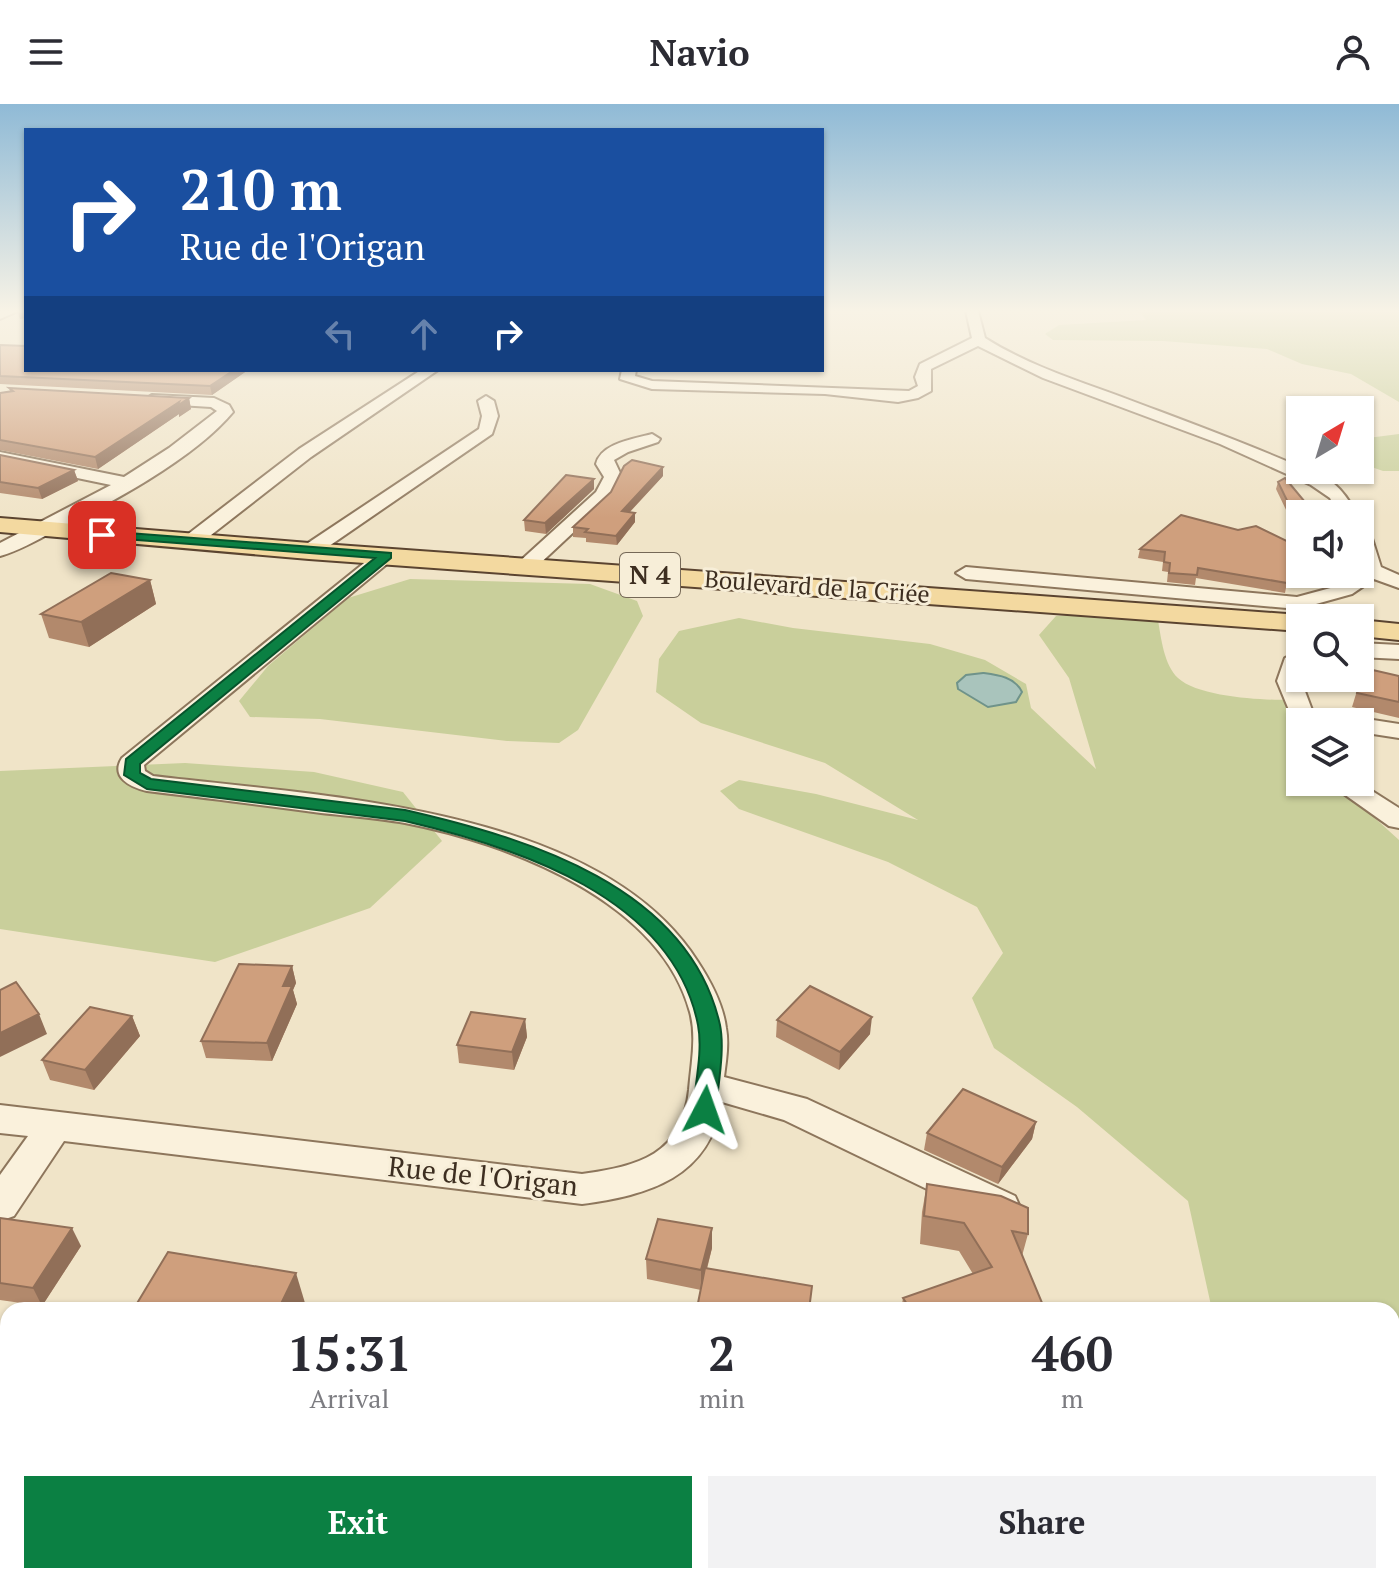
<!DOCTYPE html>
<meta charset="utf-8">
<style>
:root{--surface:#fff;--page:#f2f2f3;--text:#2b2b33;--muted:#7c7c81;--accent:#0b8043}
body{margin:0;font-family:"PT Serif",serif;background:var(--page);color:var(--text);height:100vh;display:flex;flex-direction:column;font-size:30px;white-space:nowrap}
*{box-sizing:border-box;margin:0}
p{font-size:26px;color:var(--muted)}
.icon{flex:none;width:44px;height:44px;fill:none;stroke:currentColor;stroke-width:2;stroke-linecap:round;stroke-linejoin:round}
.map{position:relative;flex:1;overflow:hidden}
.drawer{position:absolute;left:0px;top:1198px;width:1400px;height:282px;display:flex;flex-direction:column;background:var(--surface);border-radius:24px 24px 0 0;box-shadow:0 2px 6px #0004}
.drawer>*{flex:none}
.top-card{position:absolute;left:24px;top:24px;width:800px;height:244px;border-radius:0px;box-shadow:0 2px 6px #0004;background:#1a4fa0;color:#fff;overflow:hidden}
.needle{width:52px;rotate:38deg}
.buttons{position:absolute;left:1286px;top:292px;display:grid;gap:16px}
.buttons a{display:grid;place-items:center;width:88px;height:88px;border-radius:0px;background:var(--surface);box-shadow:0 2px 6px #0004;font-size:40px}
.pin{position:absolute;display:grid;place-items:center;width:68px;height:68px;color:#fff;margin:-34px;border-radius:16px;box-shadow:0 4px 12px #0006}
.me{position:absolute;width:88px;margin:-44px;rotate:4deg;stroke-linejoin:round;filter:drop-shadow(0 0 6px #0008)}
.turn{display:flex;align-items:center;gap:28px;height:168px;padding:0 24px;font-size:36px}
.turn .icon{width:104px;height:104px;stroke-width:2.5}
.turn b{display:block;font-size:56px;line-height:68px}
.lanes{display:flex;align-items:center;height:76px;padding:0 24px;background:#0003;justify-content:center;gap:40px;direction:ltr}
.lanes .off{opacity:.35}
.eta{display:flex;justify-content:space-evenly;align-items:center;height:136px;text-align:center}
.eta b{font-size:48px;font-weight:700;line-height:56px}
.cta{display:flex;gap:16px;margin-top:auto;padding:16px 24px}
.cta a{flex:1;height:92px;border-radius:0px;background:var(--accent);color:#fff;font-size:32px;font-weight:700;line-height:92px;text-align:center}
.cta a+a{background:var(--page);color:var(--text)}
header{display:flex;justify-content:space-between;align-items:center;height:104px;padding:0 24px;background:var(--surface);font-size:36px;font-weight:700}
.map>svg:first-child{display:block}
</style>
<header><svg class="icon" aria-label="menu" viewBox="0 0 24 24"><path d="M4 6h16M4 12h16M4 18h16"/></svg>Navio<svg class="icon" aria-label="person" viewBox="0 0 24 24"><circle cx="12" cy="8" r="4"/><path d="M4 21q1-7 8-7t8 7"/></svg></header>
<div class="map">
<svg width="1399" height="1479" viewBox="0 0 1399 1479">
<rect width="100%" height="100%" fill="#f0e4c8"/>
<g fill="#c9cf9b" fill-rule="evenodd">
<polygon points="1139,207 1399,207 1399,298 1351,270 1302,260 1267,245 1163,237 1053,236 1045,230 1059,221 1146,216"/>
<polygon points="1399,330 1399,367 1383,367 1360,359 1360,335"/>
<polygon points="410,475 590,480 637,497 643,512 578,626 559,639 507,637 320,615 250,613 239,597 268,562 348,494"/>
<path d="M1085,510L1158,516C1161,534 1164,561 1178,574C1198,593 1262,596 1287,596L1300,618V678H1335L1399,736V1479H1212L1209,1472H1392V1206H1212L1188,1097L1077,1003L994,944L972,894L1003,849L977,803L888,758L739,705L720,687L739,676L816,690L918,716L825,659L701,619L656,588L659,555L679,527L739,514L793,524L930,540L985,556L1026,580L1031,604L1096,665L1069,574L1039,531L1056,512ZM1003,572L1012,577L1016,598L988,603L961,587Z"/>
<polygon points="185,659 314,668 403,688 442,737 370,804 215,858 0,825 0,667"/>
</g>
<path fill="#a9c4bc" stroke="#6f938a" stroke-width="2" d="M983,569C998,571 1015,573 1022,588L1016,598L988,603L958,585L957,579L966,571Z"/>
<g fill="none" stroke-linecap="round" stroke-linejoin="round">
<g stroke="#8d765c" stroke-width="4">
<g id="minor">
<polygon points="0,207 18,207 0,215"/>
<path d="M966,207H978L985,234C1029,262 1079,277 1127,295C1185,317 1243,338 1300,363V366C1327,367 1346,388 1356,410H1338L1330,394L1311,381L1220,340L1043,274L978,242L931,265V287L918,294L898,298L825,290L652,285L620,275L622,266H636L635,272L652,277L909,287L918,282L915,273L920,260L972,234Z"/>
<polygon points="421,266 438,266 311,353 197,442 183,442 180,438 183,434 299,345"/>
<path d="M152,291L214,294L229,301L233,308C193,356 107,401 51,429C35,437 18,447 0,452V439L111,381L0,358V348L124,373L169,344L217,307L211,303L147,299L144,296Z"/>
<polygon points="486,292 494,297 498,312 492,330 316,451 302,451 299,447 302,443 479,325 482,312 478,297"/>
<path d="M652,330L660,335L658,338L628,348L614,356L622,373L609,395L533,466H519L516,462L519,458L596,388L604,373L596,360C601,339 634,335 652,330Z"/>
<polygon points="1360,422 1370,428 1381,463 1399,471 1399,484 1374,475 1352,490 1298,505 966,475 956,469 966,463 1297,493 1338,482 1354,470 1360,470"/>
<path d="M386,445L396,451L393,455L144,661L145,667L153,672C319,692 599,702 698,858C711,878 723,900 726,924C729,940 726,957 724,973L807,995L1015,1092L1020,1103L1015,1114L1001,1119L987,1114L784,1016L722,998C709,1074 649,1091 582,1100L64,1037L14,1112L0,1117V1071L28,1032L0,1029V1001L582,1070C639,1062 682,1051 689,986C691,960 697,933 690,908C660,796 508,739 405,719C378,714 349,712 321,709C263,701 205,694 147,687C130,683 110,673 122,654L379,447Z"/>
<polygon points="1360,539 1399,541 1399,555 1360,553"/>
<polygon points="1300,547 1300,574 1312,606 1352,616 1360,614 1399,620 1399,634 1360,628 1360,618 1300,618 1300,624 1296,623 1277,577 1285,554"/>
<polygon points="1327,678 1358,678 1399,704 1399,724 1389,722"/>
</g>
</g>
<g stroke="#5b4430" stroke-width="4">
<g id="major">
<polygon points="0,414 309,439 1300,511 1310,514 1300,514 1300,527 309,455 0,428"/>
<polygon points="1360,516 1399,520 1399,536 1360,532"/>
</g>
</g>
<use href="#minor" fill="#faf1dc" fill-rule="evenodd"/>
<use href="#major" fill="#f3d9a0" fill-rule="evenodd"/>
</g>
<g fill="#b2896c">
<polygon points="0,241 26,266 248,266 212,291 0,280"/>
<polygon points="9,284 189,294 191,305 179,313 179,310 98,365 0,346 0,289 10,287"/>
<polygon points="0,351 74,366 78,377 42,395 0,389"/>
<polygon points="663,372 630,408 635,418 617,441 586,438 586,434 573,433 573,423"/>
<polygon points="594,375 594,385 546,430 525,427 524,416"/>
<polygon points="1278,378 1300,410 1300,435 1276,385"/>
<polygon points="1181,411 1287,479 1285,489 1196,474 1195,481 1167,478 1168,468 1162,467 1163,458 1138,454 1140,445"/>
<polygon points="150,476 156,500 89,543 49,534 41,510"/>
<polygon points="1364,564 1399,572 1399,614 1352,603"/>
<polygon points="292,862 296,879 293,886 297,900 272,957 206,954 201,937"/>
<polygon points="132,912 140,932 94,986 50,976 42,956"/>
<polygon points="525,915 527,933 514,966 459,959 457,941"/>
<polygon points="777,916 870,930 839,966 776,933"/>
<polygon points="1036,1018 1032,1035 998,1080 924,1046 927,1029"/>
<polygon points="927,1080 1028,1130 1022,1152 1045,1206 901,1206 903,1194 973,1170 959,1147 920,1140 922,1108"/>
<polygon points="0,1114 81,1142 42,1202 0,1196"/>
<polygon points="712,1144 707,1165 810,1206 697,1206 701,1186 647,1175 646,1155"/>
</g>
<g fill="#916f58">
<polygon points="26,208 26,214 20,215 18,209"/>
<polygon points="234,266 248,266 212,291 210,282"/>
<polygon points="189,294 191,305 179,313 179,310 98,365 95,353 179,298"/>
<polygon points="663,363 663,372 622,416 622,407"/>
<polygon points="74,366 78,377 42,395 38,384"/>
<polygon points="594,375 594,385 546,430 545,419"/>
<polygon points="635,409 635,418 617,441 616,432"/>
<polygon points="150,476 156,500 89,543 81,518"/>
<polygon points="292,862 296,879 293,886 297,900 272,957 267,939 283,882"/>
<polygon points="39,910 47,930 0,953 0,929"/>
<polygon points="132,912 140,932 94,986 85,966"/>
<polygon points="872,913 870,930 839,966 840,948"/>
<polygon points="525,915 527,933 514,966 512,948"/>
<polygon points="1036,1018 1032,1035 998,1080 1002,1063"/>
<polygon points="72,1124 81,1142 42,1202 33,1184"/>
<polygon points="712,1124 712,1144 701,1186 701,1166"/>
<polygon points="296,1169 305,1199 302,1206 278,1206"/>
</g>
<g fill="#cf9f7d" stroke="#916f58" stroke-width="2">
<polygon points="0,241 26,242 26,266 234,266 210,282 0,272"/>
<polygon points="9,284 189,294 177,302 179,298 95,353 0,336 0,289 13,287"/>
<polygon points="0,351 74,366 38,384 0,378"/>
<polygon points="632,356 663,363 622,407 635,409 616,432 585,428 588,425 573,423 611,388 624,362"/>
<polygon points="566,371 594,375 545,419 524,416"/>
<polygon points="1285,374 1315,410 1300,410 1300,423 1278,378"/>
<polygon points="1181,411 1238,426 1256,422 1291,439 1287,479 1198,464 1197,471 1169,469 1170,459 1164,458 1165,448 1140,445"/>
<polygon points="111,469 150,476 81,518 41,510"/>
<polygon points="1364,564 1399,572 1399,598 1357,589"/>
<polygon points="239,860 292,862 283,882 292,882 267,939 201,937"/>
<polygon points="16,878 39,910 0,929 0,886"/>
<polygon points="810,882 872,913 840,948 777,916"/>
<polygon points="90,903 132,912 85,966 42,956"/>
<polygon points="471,908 525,915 512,948 457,941"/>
<polygon points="963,985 1036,1018 1002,1063 927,1029"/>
<polygon points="927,1080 1001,1092 1028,1104 1028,1130 1012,1127 1045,1206 911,1206 903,1194 992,1163 964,1119 924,1112"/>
<polygon points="0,1114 72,1124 33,1184 0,1179"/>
<polygon points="658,1115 712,1124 701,1166 646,1155"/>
<polygon points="168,1148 296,1169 278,1206 133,1206"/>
<polygon points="705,1164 812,1182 809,1206 707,1206 697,1204"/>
</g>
<linearGradient id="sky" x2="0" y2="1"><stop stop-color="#8fbad6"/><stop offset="0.5" stop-color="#f8f3e6"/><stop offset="1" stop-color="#f8f3e6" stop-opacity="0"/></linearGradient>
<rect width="1399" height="414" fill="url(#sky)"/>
<path fill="#0b8043" stroke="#07532c" stroke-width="2" d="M102,427L391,449V454L140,660V669L151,675L405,706C527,734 689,782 720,921C725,946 718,980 716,1006L713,1012L705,1015L697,1012L693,1006C695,980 703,947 698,921C673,793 516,743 405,717L147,685L124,671L126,655L375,454L98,433L96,431Z"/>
<g text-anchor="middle" stroke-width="6" stroke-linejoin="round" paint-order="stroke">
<g font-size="24" fill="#3d2e20" stroke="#f7eed8">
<text transform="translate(817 483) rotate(4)" y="8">Boulevard de la Criée</text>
</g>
<rect fill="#f7eed8" stroke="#756857" stroke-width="2" x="620" y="449" width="60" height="44" rx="6"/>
<g font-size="26" font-weight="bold" fill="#3d2e20">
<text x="650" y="480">N 4</text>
</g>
<g font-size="28" fill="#3d2e20" stroke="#f7eed8">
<text transform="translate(483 1072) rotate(6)" y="10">Rue de l'Origan</text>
</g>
</g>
</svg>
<div class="buttons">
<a><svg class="needle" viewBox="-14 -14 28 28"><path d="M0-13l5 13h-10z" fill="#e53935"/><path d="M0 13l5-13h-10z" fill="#7c7c81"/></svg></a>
<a><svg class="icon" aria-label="sound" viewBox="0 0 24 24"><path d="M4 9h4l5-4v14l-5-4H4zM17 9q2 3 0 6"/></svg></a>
<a><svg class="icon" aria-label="search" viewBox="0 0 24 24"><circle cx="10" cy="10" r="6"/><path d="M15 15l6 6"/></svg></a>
<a><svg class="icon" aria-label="layers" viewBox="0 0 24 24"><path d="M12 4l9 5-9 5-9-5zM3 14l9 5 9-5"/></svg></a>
</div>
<div class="pin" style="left:102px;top:431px;background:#d93025"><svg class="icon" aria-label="arrive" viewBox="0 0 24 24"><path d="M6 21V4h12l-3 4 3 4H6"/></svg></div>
<svg class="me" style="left:705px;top:1006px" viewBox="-20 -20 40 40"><path d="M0-17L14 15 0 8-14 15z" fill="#0b8043" stroke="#fff" stroke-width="4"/></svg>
<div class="top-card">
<div class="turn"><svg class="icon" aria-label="right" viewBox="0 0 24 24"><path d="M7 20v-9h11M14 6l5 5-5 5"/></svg><div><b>210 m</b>Rue de l'Origan</div></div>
<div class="lanes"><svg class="icon off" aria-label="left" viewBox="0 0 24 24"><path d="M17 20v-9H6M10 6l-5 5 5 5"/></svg><svg class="icon off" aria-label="ahead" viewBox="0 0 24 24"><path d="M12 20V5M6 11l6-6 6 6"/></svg><svg class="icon" aria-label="right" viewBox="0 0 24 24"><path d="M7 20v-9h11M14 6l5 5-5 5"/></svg></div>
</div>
<section class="drawer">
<div class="eta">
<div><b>15:31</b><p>Arrival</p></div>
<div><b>2</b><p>min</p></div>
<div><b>460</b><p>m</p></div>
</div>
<div class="cta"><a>Exit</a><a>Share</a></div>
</section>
</div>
